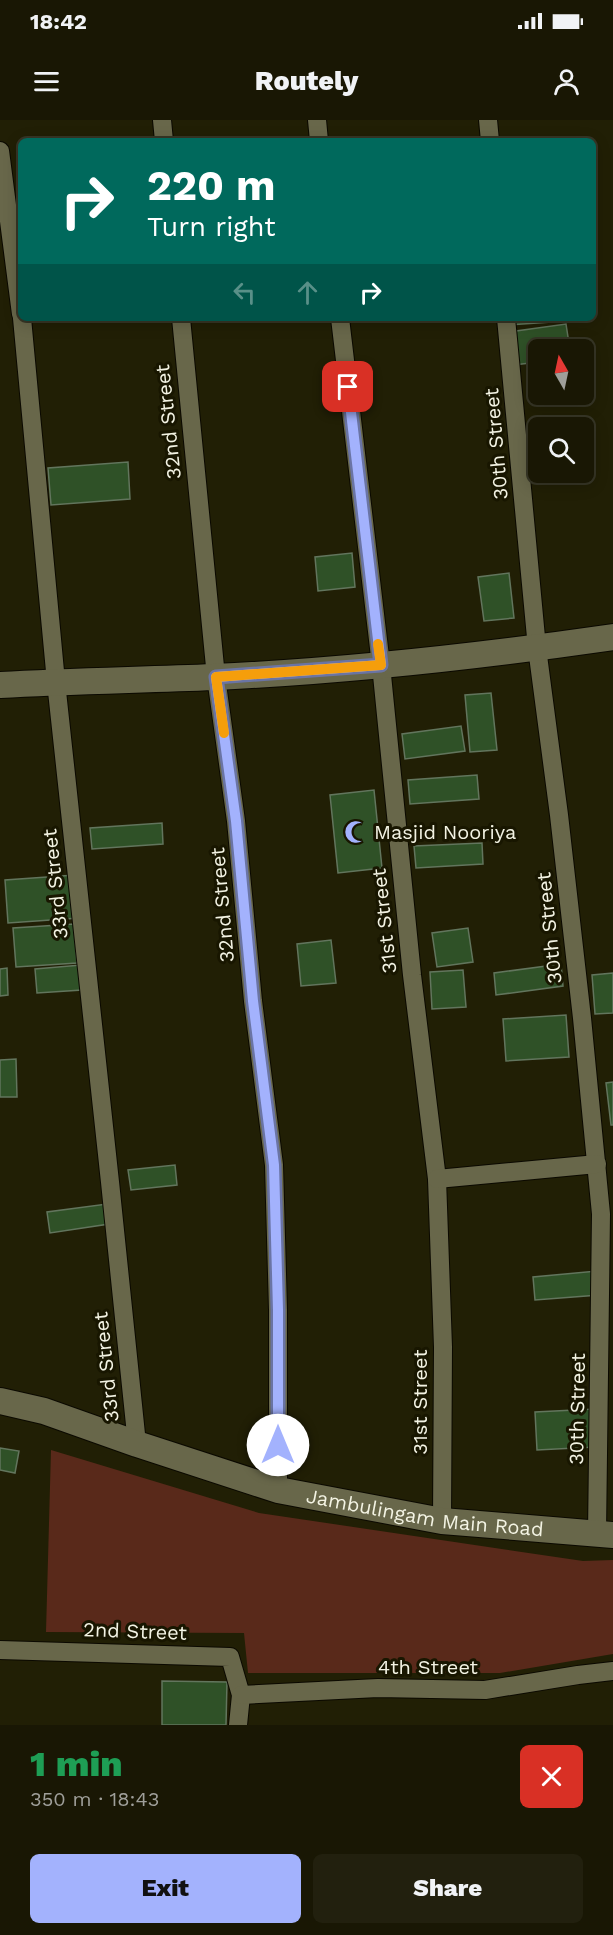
<!DOCTYPE html>
<meta charset="utf-8">
<style>
:root{--surface:#191704;--page:#22200e;--text:#f1f3f6;--muted:#9f9f9a;--line:#373626;--accent:#a3b2fd}
body{margin:0;font-family:"Work Sans",sans-serif;background:var(--page);color:var(--text);height:100vh;display:flex;flex-direction:column;font-size:22px;white-space:nowrap}
*{box-sizing:border-box;margin:0}
p{font-size:20px;color:var(--muted)}
.icon{flex:none;width:33px;height:33px;fill:none;stroke:currentColor;stroke-width:2;stroke-linecap:round;stroke-linejoin:round}
.map{position:relative;height:1605px;overflow:hidden}
.panel{display:flex;flex-direction:column;background:var(--surface);flex:1}
.panel>*{flex:none}
.guide{position:absolute;left:18px;top:18px;width:578px;height:183px;border-radius:9px;box-shadow:0 3px 15px #0003,0 0 0 2px var(--line);background:#00695c;color:#fff;overflow:hidden}
.needle{width:39px;rotate:351deg}
.fabs{position:absolute;left:528px;top:219px;display:grid;gap:12px}
.fabs a{display:grid;place-items:center;width:66px;height:66px;border-radius:9px;background:var(--surface);box-shadow:0 3px 15px #0003,0 0 0 2px var(--line);font-size:30px}
.pin{position:absolute;display:grid;place-items:center;width:51px;height:51px;color:#fff;margin:-26px;border-radius:12px;box-shadow:0 3px 9px #0006}
.me{position:absolute;width:66px;margin:-33px;rotate:0deg;stroke-linejoin:round;filter:drop-shadow(0 0 4px #0008)}
.turn{display:flex;align-items:center;gap:21px;height:126px;padding:0 30px;font-size:27px}
.turn .icon{width:78px;height:78px;stroke-width:2.5}
.turn b{display:block;font-size:42px;line-height:51px}
.lanes{display:flex;align-items:center;height:57px;padding:0 30px;background:#0003;justify-content:center;gap:30px;direction:ltr}
.lanes .off{opacity:.35}
.round{display:grid;place-items:center;flex:none;width:63px;height:63px;border-radius:9px;background:var(--page)}
.summary{display:flex;align-items:center;justify-content:space-between;height:102px;padding:0 30px}
h1{font-size:36px;font-weight:800;line-height:45px;color:#1e9e55}
.button{display:flex;gap:12px;margin-top:auto;padding:12px 30px}
.button a{flex:1;height:69px;border-radius:9px;background:var(--accent);color:#111;font-size:24px;font-weight:800;line-height:69px;text-align:center}
.button a+a{background:var(--page);color:var(--text)}
.status{display:flex;justify-content:space-between;align-items:center;height:42px;padding:0 30px;background:var(--surface);direction:ltr}
.status svg{height:16px;fill:currentColor}
header{display:flex;justify-content:space-between;align-items:center;height:78px;padding:0 30px;background:var(--surface);font-size:27px;font-weight:800}
.map>svg:first-child{display:block}
</style>
<div class="status"><b>18:42</b><svg viewBox="0 0 49 12"><path d="M0 12V9h3v3zM5 12V6h3v6zM10 12V3h3v9zM15 12V0h3v12zM26 1h20v11H26zM47 4h2v5h-2z"/></svg></div>
<header><svg class="icon" aria-label="menu" viewBox="0 0 24 24"><path d="M4 6h16M4 12h16M4 18h16"/></svg>Routely<svg class="icon" aria-label="person" viewBox="0 0 24 24"><circle cx="12" cy="8" r="4"/><path d="M4 21q1-7 8-7t8 7"/></svg></header>
<div class="map">
<svg width="613" height="1605" viewBox="0 0 613 1605">
<rect width="100%" height="100%" fill="#211f05"/>
<polygon fill="#59291a" points="51,1330 259,1393 583,1441 613,1440 613,1534 500,1553 248,1553 244,1513 46,1512"/>
<g fill="#2f5127" stroke="#62755d" stroke-width="1.5">
<polygon points="507,198 566,198 566,201 508,205"/>
<polygon points="566,204 570,230 538,230 538,242 514,245 509,212"/>
<polygon points="128,342 130,379 51,385 48,348"/>
<polygon points="352,433 355,467 318,471 315,437"/>
<polygon points="509,453 514,498 484,501 478,457"/>
<polygon points="491,573 497,630 470,632 465,575"/>
<polygon points="461,606 465,631 405,639 402,614"/>
<polygon points="477,655 479,679 410,684 408,660"/>
<polygon points="374,670 382,748 338,753 330,675"/>
<polygon points="162,703 163,724 92,729 90,708"/>
<polygon points="482,723 483,744 416,748 414,726"/>
<polygon points="75,755 79,798 8,803 5,760"/>
<polygon points="74,804 77,843 16,847 13,808"/>
<polygon points="468,808 473,842 437,847 432,813"/>
<polygon points="331,820 336,863 301,866 297,824"/>
<polygon points="561,844 563,866 496,875 494,853"/>
<polygon points="81,845 82,870 37,873 35,849"/>
<polygon points="7,848 8,875 0,876 0,849"/>
<polygon points="463,850 466,887 432,889 430,852"/>
<polygon points="613,853 613,893 595,894 592,855"/>
<polygon points="566,895 569,937 506,941 503,899"/>
<polygon points="16,939 17,977 0,977 0,940"/>
<polygon points="613,962 613,1005 611,1005 606,963"/>
<polygon points="175,1045 177,1065 131,1070 128,1050"/>
<polygon points="107,1084 109,1104 50,1113 47,1092"/>
<polygon points="597,1151 599,1175 535,1180 533,1157"/>
<polygon points="594,1289 595,1327 537,1330 535,1292"/>
<polygon points="0,1328 19,1331 15,1353 0,1350"/>
<polygon points="162,1561 227,1562 226,1605 162,1605"/>
</g>
<g fill="none" stroke-linecap="round" stroke-linejoin="round">
<g stroke="#0b0900" stroke-width="20">
<g id="street">
<polyline points="162,0 164,21"/>
<polyline points="317,0 319,21"/>
<polyline points="488,0 490,21"/>
<polyline points="0,31 21,194"/>
<polyline points="22,198 56,562 110,1062 137,1324"/>
<polyline points="181,198 216,557 236,701 253,881 274,1045 278,1190 278,1370"/>
<polyline points="340,198 381,545 412,855 437,1059 443,1227 442,1401"/>
<polyline points="506,198 537,528 559,695 582,898 601,1094 597,1414"/>
<polyline points="437,1059 597,1044"/>
<polyline points="0,1530 230,1537 241,1575 238,1605"/>
<polyline points="241,1575 378,1568 485,1570 578,1555 613,1551"/>
</g>
</g>
<g stroke="#0b0900" stroke-width="28">
<g id="secondary">
<path d="M0,565C71,561 143,560 214,557C347,551 481,536 613,517"/>
<path id="s1" d="M0,1281L44,1291L137,1324L278,1370L442,1401L613,1415"/>
</g>
</g>
<use href="#street" stroke="#68674a" stroke-width="18"/>
<use href="#secondary" stroke="#68674a" stroke-width="26"/>
</g>
<g fill="none" stroke-linecap="round" stroke-linejoin="round">
<g stroke="#6a74a4" stroke-width="15">
<polyline id="route" points="278,1325 278,1190 274,1045 253,881 236,701 216,557 381,545 348,267"/>
</g>
<use href="#route" stroke="#a3b2fd" stroke-width="10"/>
<polyline stroke="#f59e0b" stroke-width="10" points="224,613 216,557 381,545 378,524"/>
</g>
<defs>
<g id="mosque-bare" transform="scale(1.8)"><path d="M3.5-4.9A6 6 0 1 0 3.5 4.9A5 5 0 1 1 3.5-4.9Z" fill="#a3b2fd" stroke="#181600" stroke-width="2.5" paint-order="stroke"/></g>
</defs>
<g fill-rule="evenodd">
<use href="#mosque-bare" x="356" y="712"/>
</g>
<g text-anchor="middle" stroke-width="6" stroke-linejoin="round" paint-order="stroke">
<g font-size="20" fill="#f3f3e3" stroke="#181600">
<text transform="translate(168 302) rotate(-96)" y="7">32nd Street</text>
<text transform="translate(496 324) rotate(-95)" y="7">30th Street</text>
<text transform="translate(55 764) rotate(-96)" y="7">33rd Street</text>
<text transform="translate(222 785) rotate(-95)" y="7">32nd Street</text>
<text transform="translate(384 801) rotate(-96)" y="7">31st Street</text>
<text transform="translate(549 808) rotate(-96)" y="7">30th Street</text>
<text transform="translate(106 1247) rotate(-96)" y="7">33rd Street</text>
<text transform="translate(420 1282) rotate(-90)" y="7">31st Street</text>
<text transform="translate(577 1289) rotate(-89)" y="7">30th Street</text>
<text dy="7" stroke="none"><textPath href="#s1" startOffset="441">Jambulingam Main Road</textPath></text>
<text transform="translate(135 1511) rotate(2)" y="7">2nd Street</text>
<text x="428" y="1554">4th Street</text>
</g>
<g font-size="20" fill="#f3f3e3" stroke="#181600" text-anchor="start">
<text x="374" y="719">Masjid Nooriya</text>
</g>
</g>
</svg>
<div class="fabs">
<a><svg class="needle" viewBox="-14 -14 28 28"><path d="M0-13l5 13h-10z" fill="#e53935"/><path d="M0 13l5-13h-10z" fill="#9f9f9a"/></svg></a>
<a><svg class="icon" aria-label="search" viewBox="0 0 24 24"><circle cx="10" cy="10" r="6"/><path d="M15 15l6 6"/></svg></a>
</div>
<div class="pin" style="left:348px;top:267px;background:#d93025"><svg class="icon" aria-label="arrive" viewBox="0 0 24 24"><path d="M6 21V4h12l-3 4 3 4H6"/></svg></div>
<svg class="me" style="left:278px;top:1325px" viewBox="-20 -20 40 40"><circle r="19" fill="#fff"/><path d="M0-13L10 11 0 6-10 11z" fill="#a3b2fd"/></svg>
<div class="guide">
<div class="turn"><svg class="icon" aria-label="right" viewBox="0 0 24 24"><path d="M7 20v-9h11M14 6l5 5-5 5"/></svg><div><b>220 m</b>Turn right</div></div>
<div class="lanes"><svg class="icon off" aria-label="left" viewBox="0 0 24 24"><path d="M17 20v-9H6M10 6l-5 5 5 5"/></svg><svg class="icon off" aria-label="ahead" viewBox="0 0 24 24"><path d="M12 20V5M6 11l6-6 6 6"/></svg><svg class="icon" aria-label="right" viewBox="0 0 24 24"><path d="M7 20v-9h11M14 6l5 5-5 5"/></svg></div>
</div>
</div>
<section class="panel">
<div class="summary"><div><h1>1 min</h1><p>350 m · 18:43</p></div><a class="round" style="background:#d93025;color:#fff"><svg class="icon" aria-label="close" viewBox="0 0 24 24"><path d="M6 6l12 12M18 6L6 18"/></svg></a></div>
<div class="button"><a>Exit</a><a>Share</a></div>
</section>
